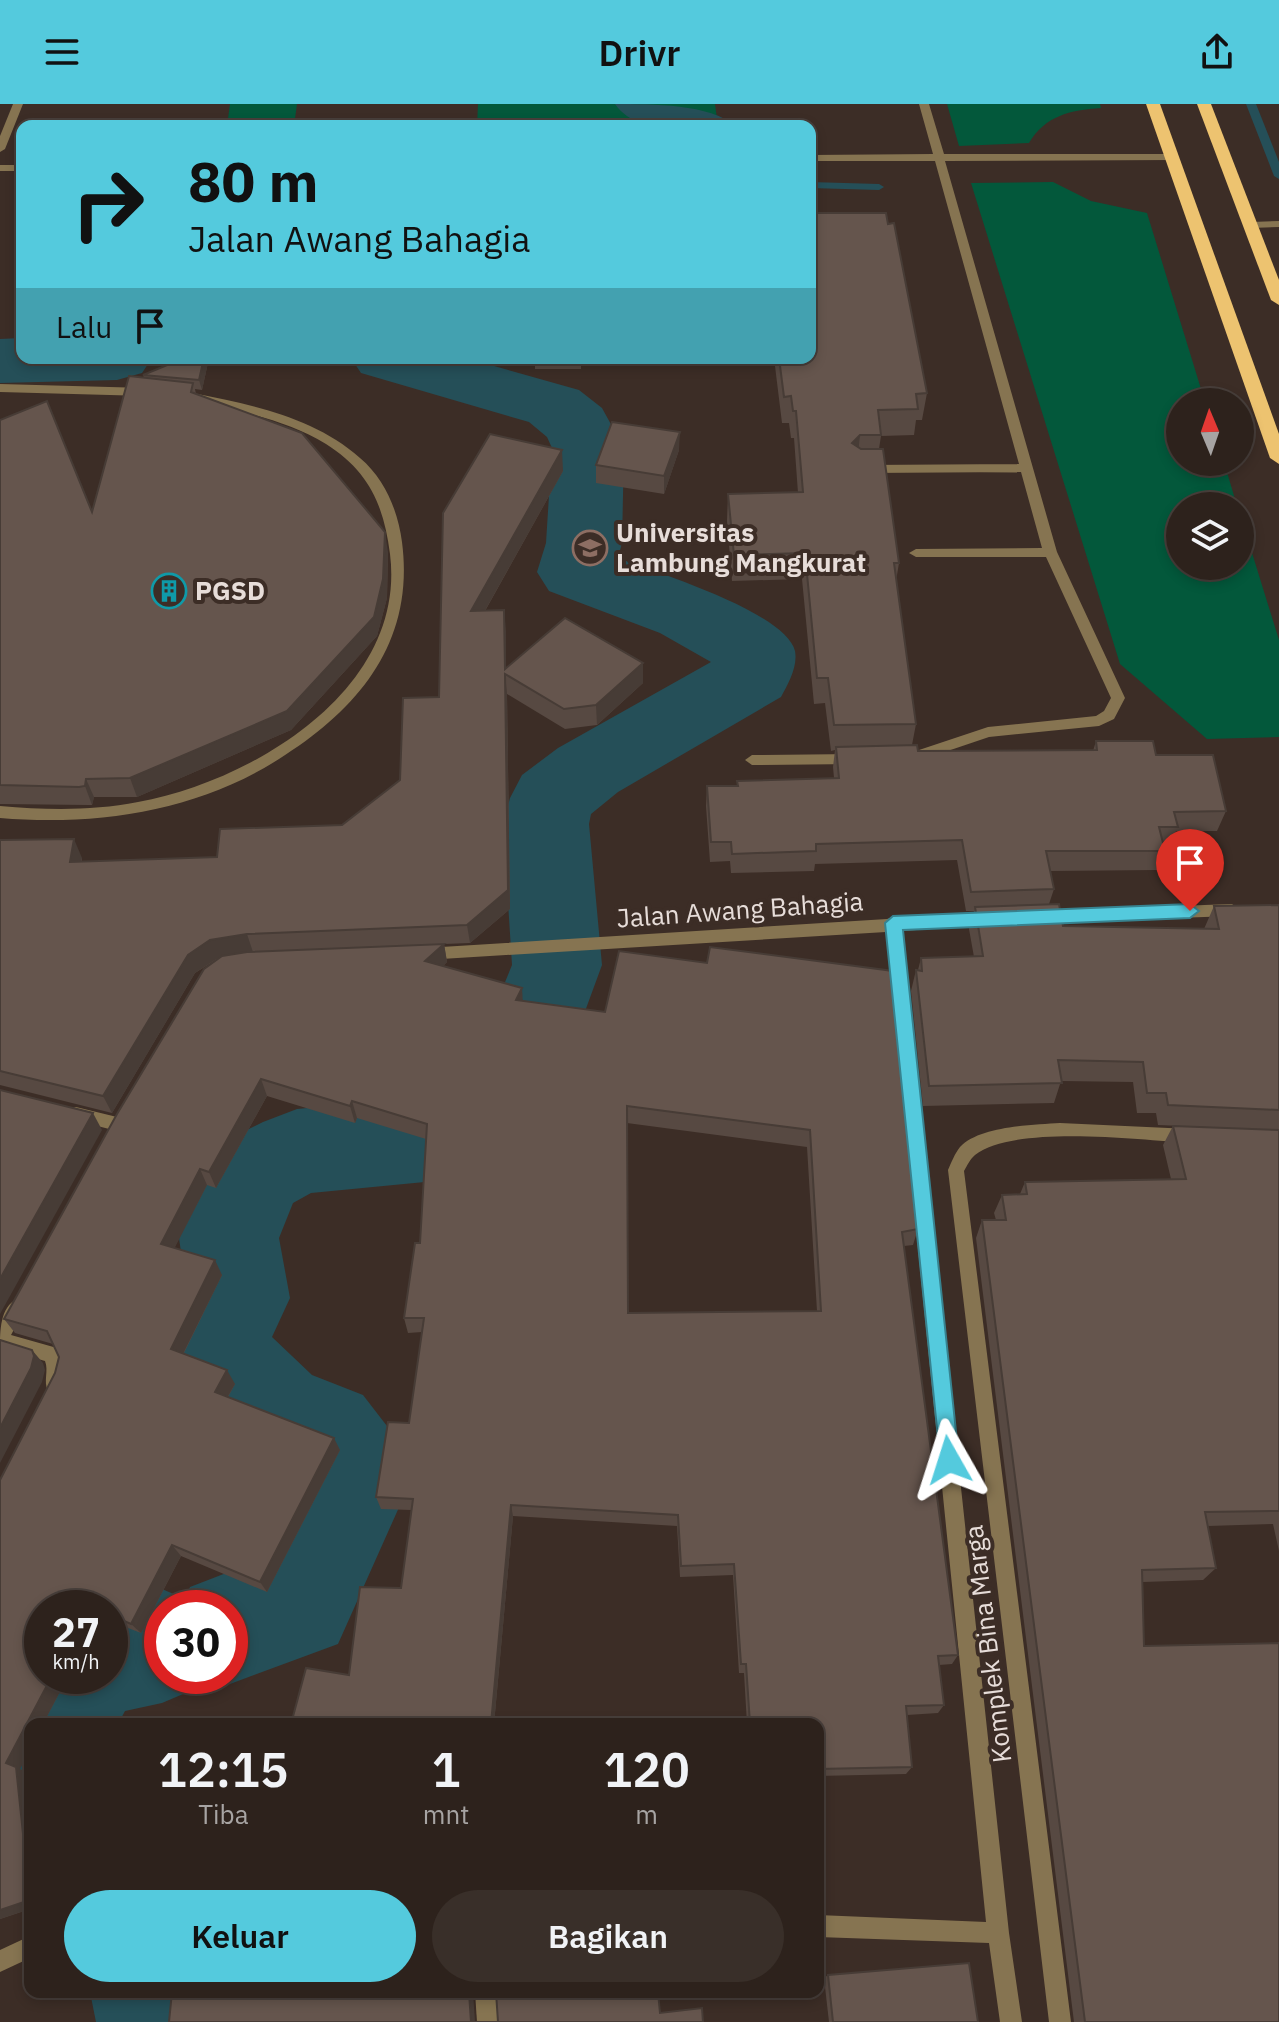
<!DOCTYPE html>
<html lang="id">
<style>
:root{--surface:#2d221c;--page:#392f29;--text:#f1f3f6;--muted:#a7a4a3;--line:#483f3b;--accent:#54cadd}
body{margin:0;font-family:"IBM Plex Sans",sans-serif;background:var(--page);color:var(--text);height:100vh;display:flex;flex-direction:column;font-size:30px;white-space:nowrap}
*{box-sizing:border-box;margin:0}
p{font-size:26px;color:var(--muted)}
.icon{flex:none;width:44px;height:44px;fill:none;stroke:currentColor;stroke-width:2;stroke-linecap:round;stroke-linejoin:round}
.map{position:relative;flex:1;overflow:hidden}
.details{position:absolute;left:24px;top:1614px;width:800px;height:280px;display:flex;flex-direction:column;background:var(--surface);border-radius:16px;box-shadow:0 4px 12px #0003,0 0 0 2px var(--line)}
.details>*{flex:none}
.guide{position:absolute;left:16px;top:16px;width:800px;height:244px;border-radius:16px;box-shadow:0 4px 12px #0003,0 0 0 2px var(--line);background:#54cadd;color:#111;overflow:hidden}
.needle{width:52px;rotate:358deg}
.buttons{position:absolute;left:1166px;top:284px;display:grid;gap:16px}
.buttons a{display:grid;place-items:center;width:88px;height:88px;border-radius:50%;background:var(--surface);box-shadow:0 4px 12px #0003,0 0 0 2px var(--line);font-size:40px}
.speed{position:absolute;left:24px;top:1486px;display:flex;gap:16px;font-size:40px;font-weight:700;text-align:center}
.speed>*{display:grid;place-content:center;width:104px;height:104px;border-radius:50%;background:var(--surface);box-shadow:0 4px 12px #0003,0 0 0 2px var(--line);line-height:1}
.speed small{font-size:20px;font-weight:400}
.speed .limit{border:12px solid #d22;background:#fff;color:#111}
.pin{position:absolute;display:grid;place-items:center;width:68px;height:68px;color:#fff;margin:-82px -34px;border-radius:50% 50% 50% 0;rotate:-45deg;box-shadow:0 0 8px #0007}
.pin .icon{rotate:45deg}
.me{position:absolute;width:88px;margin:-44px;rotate:354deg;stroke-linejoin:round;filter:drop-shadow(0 0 6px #0008)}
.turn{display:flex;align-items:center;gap:28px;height:168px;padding:0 40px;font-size:36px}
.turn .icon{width:104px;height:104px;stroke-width:2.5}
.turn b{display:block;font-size:56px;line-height:68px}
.then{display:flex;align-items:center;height:76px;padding:0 40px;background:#0003;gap:16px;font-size:30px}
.eta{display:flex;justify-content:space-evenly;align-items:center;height:136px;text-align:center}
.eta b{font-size:48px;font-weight:600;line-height:56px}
.action{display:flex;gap:16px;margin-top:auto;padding:16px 40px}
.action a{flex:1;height:92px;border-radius:48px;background:var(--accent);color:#111;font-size:32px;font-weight:600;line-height:92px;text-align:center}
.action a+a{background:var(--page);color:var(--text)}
header{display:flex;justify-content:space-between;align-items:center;height:104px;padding:0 40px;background:var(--accent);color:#111;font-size:36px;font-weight:600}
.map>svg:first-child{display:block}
</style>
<header><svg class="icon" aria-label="menu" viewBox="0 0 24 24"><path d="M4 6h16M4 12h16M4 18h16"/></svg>Drivr<svg class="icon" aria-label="share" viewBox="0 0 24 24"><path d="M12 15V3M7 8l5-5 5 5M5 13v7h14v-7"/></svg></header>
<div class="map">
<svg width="1279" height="1918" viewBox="0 0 1279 1918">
<rect width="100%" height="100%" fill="#3c2d26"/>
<g fill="#03583b">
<polygon points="230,0 297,0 294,22 227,22"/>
<polygon points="478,0 715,0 718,22 477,22"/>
<path d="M947,0H1100L1101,4C1070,6 1045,12 1029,39L959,42Z"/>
<polygon points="1053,78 1091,97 1147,109 1205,298 1180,298 1180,358 1224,358 1237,402 1180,402 1180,462 1240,462 1240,410 1279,536 1279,633 1207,635 1120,560 971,79"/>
</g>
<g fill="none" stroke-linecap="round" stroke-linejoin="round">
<g fill="#254f58" fill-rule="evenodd">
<polygon points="1246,0 1256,0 1279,58 1279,75 1274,72"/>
<polygon points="810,78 879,80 884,83 879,86 810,84"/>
</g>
<g fill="#254f58" fill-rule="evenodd">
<path d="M615,0C652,0 711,0 735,22C697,22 638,34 615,0Z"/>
<polygon points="22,234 22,254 152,254 142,269 117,276 0,279 0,235"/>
<path d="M351,254H466L579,286L602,304L624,344L622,439L618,454C655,468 786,508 795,547C798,563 788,580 781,593L618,688L591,710L589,720L602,861L562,970L548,998L514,1049L500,1062L466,1074L311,1089L293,1099L279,1134L290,1194L272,1233L312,1271L363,1291L397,1335L413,1372L338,1540L230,1580L211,1572H230V1504H162V1572H207L202,1582L162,1599L125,1607L118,1620H30V1670L10,1661C0,1604 8,1577 41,1531L42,1572H110V1504H90L110,1496L162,1485L185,1495L190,1483L260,1456L299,1379L287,1363L239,1344L176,1280L161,1246L187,1190L179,1134L220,1039L263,1018L297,1005L446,991L476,949L512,861L503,720L510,694L522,671L558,644L711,558L660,529L549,487L537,468L546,439L552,344L547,333L529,318L361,269Z"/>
<polygon points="90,1888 216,1888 224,1918 96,1918"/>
</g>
<g fill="#867451" fill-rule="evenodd">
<polygon points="13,0 23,0 5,45 0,48 0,32"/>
<polygon points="919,0 929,0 944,50 1173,50 1178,53 1173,56 945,57 1057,448 1125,594 1114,615 1099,622 989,633 918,657 913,656 911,652 913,648 988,623 1096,612 1104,607 1111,594 1046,453 916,453 909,449 916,445 1042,444 1021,368 866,369 860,365 866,361 1019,360 935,57 810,57 810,51 933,50"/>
<rect x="0" y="61" width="22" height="6"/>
<polygon points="1279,117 1279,123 1251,124 1245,121 1251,118"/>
<polygon points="0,280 146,284 152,288 146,292 0,288"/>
<path d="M193,289C252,301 314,313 360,354C385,375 398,407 402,438C415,538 359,605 279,655C196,708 96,722 0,714V702C47,706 92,707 138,698C253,677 407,585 390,450C384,402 369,367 326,340C284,314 236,307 189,296V290Z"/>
<polygon points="855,650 862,655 855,660 752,661 745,656 752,651"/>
</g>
<g fill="#867451" fill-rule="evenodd">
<polygon points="1232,800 1240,806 1232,812 1039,819 1031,813 1039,807"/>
<polygon points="992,809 1000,815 992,821 901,827 1009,1829 1022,1918 1000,1918 989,1839 818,1833 818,1811 986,1818 886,828 425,856 420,854 417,850 420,846 425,844 887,815 893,813"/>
<polygon points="76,1003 117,1013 123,1015 125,1020 123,1025 117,1027 70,1015 68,1010 70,1005"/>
<path d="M1060,1019L1190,1025L1196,1027L1198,1032L1196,1037L1190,1039C1140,1036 1015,1020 975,1051C970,1055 967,1062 964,1067L1071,1918H1049L948,1066C951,1059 955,1049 960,1043C980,1022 1032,1021 1060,1019Z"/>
<path d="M17,1195L23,1197L26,1203L11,1231L57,1244L66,1266L60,1287L54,1289L48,1287C43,1277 49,1267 45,1257L0,1244C0,1227 0,1203 17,1195Z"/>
<polygon points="30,1832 30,1854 0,1868 0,1846"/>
<polygon points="475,1888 497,1888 499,1918 477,1918"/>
</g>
<g fill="#edc370" fill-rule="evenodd">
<polygon points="1146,0 1160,0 1279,330 1279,360 1270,354"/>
<polygon points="1197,0 1211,0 1279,176 1279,201 1271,196"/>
</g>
</g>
<g fill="#574942" fill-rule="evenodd">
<polygon points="184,254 209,254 202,286 195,285 196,290 388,448 387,494 377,532 291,626 137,693 94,693 92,701 87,701 0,700 0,316 92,408 144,274 143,271"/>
<polygon points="451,254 714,254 581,257 581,265 535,265 535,257 451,258"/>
<polygon points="774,254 810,254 927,289 922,316 916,316 914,331 881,332 879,345 899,459 896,477 916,620 912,641 918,647 1093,647 1096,637 1156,651 1226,707 1217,727 1176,727 1170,743 1164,742 1165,747 1157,766 1050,767 1054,785 1049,800 1063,822 1204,825 1214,802 1279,801 1279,1026 1158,1021 1156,1009 1137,1009 1133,978 1061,977 1054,999 923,1002 911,887 916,866 918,866 921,854 974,853 969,825 974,807 966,807 957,756 815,760 814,767 731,769 730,757 710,758 706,702 707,682 737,682 737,677 834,674 833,663 835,646 831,647 825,599 814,600 802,475 732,477 727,417 728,390 798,389 794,334 791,334 789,319 782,319"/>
<polygon points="679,346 664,390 596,379 596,361"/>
<path d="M563,367L485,507L506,527V564L643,579L597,621L565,625L507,590L510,805L470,839L444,840L447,858L443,862L523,897L605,908L619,847L918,1125L913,1141L904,1142L958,1551L952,1560L939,1561L944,1601L938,1609L907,1611L912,1663L906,1670L818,1672V1620H747L744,1569H739L733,1471L680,1473L677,1422L513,1412L494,1620H291L349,1571L401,1484L411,1406L381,1405L376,1393L409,1319L422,1228L408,1229L404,1214L420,1139L426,1035L357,1014L355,1019L267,992L216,1084L207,1081L174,1144L222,1171L184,1249L235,1280L228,1293L340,1346L267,1488L181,1452L141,1529L110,1517V1504H42V1572H73L68,1582L64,1580L43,1620H30L20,1665L29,1670L30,1683V1805L0,1815V1376L55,1269L59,1253L53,1240L15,1229L4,1215L219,854L195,869L112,1009L0,981V736L82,754V758L217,753L342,721L400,676L439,593L443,409ZM627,1019L807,1043L817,1207L628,1209Z"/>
<polygon points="1173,1022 1279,1026 1279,1447 1273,1420 1208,1422 1216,1464 1203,1476 1143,1478 1144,1542 1279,1918 1074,1918 976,1134 982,1116 996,1116 994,1109 1002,1091 1020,1090 1025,1078 1171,1075 1163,1041"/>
<polygon points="828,1871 978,1918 829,1918 824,1874"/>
</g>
<g fill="#473c36">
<polygon points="204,254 209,254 202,286 199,276"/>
<polygon points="680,328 679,346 664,390 664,372"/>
<polygon points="860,331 857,358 852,339"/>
<polygon points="562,346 563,367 473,528 471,507"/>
<polygon points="385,428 388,448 387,494 377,532 291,626 137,693 130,674"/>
<polygon points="504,506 506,527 506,571 505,570"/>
<polygon points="643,559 643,579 597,621 596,601"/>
<polygon points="505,570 507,590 510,805 470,839 467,821"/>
<polygon points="86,675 94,693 92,701 85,682"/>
<polygon points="74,735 82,754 78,777 70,758"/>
<polygon points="247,830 253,848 216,855 195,869 112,1009 103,992 188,851 210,836"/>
<polygon points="444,840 447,858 428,875 425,857"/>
<polygon points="522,884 523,901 516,896"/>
<polygon points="261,975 267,992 216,1084 209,1068"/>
<polygon points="352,997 357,1014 355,1019 350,1002"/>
<polygon points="93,1009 102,1026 0,1210 0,1175"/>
<polygon points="200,1065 207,1081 169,1155 161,1140"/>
<polygon points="215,1156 222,1171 179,1258 171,1245"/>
<polygon points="32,1246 43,1259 45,1266 42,1278 0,1359 0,1324"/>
<polygon points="227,1266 235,1280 223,1301 215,1288"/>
<polygon points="334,1334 340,1346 267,1488 260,1478"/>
<polygon points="511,1401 513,1412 494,1620 491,1620"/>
<polygon points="172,1441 181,1452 141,1529 131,1520"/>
<polygon points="52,1572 64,1580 43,1620 30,1620 30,1646 20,1665 29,1670 30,1683 30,1789 6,1659"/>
<polygon points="57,1572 73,1572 68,1582 56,1574"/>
<polygon points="30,1796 30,1805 0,1815 0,1806"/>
<polygon points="469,1888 473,1888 475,1918 471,1918"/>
</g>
<g fill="#65554d" stroke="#473c36" stroke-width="2" fill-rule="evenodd">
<polygon points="810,109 886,109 888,120 894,119 927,289 916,290 918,305 878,306 881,331 860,331 852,339 861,345 883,345 899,459 894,459 916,620 834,621 828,574 817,574 805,449 734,451 728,390 803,388 796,307 793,307 791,292 784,293 779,254 810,254"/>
<polygon points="184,254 204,254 199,276 143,271"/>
<polygon points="129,272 193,279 191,288 302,329 385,428 383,475 374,513 287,607 130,674 86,675 85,682 79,683 0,681 0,316 47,297 92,408"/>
<polygon points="612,318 680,328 664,372 596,361"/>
<polygon points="490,330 562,346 471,507 504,506 505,565 565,514 643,559 596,601 564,605 505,570 508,786 467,821 247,830 210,836 188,851 103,992 0,967 0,736 74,735 70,758 217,753 220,725 342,721 400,676 403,594 439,593 443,409"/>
<polygon points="1096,637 1153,637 1156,651 1213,651 1226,707 1174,708 1178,723 1159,723 1165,747 1046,747 1054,785 971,788 962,736 816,740 816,747 732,750 731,738 711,738 707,682 738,682 737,677 839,674 836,643 917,641 918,647 1097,646"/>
<polygon points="1059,800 1063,822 1219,825 1214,802 1279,801 1279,1006 1168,1001 1166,989 1147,989 1143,958 1058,956 1062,979 929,982 916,866 922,867 921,854 983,852 975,803"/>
<path d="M444,840L425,857L522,884L516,896L605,908L619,847L707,859L710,843L893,867L918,1125L902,1128L958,1551L938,1552L944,1601L906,1602L912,1663L818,1665V1620H750L746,1560H741L734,1460L681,1462L678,1411L511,1401L491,1620H291L306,1564L349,1571L360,1483L401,1484L413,1395L376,1393L388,1318L409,1319L424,1214H404L415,1139H420L427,1020L352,997L350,1002L261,975L209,1068L200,1065L161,1140L215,1156L171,1245L227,1266L215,1288L334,1334L260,1478L172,1441L131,1520L110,1511V1504H42V1572H52L6,1659L16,1663L30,1796L0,1806V1376L55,1269L59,1253L47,1227L4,1215L117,1010L204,865L222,852L247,848ZM627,1002L810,1026L821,1207L628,1209Z"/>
<polygon points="0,986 93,1009 0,1175"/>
<polygon points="1173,1022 1279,1026 1279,1407 1205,1408 1216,1464 1142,1466 1144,1542 1279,1539 1279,1918 1085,1918 982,1116 1006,1116 1002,1091 1027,1090 1025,1078 1186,1075"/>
<polygon points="0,1236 32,1246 34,1252 31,1264 0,1324"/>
<polygon points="969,1859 978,1918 833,1918 828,1871"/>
<polygon points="172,1888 469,1888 471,1918 498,1918 496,1888 658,1888 660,1909 702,1904 703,1918 169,1918"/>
</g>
<polygon fill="#54cadd" stroke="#378390" stroke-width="2" points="1190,800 1199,807 1190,814 903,826 959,1356 956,1363 949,1366 941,1363 885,819 893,812"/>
<defs>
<g id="university-ring" transform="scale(1.8)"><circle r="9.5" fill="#3c2d26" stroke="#8d6e63" stroke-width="1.5"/><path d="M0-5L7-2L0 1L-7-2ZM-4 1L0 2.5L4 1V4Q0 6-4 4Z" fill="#8d6e63"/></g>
<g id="building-ring" transform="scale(1.8)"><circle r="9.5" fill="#3c2d26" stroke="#0f9aa8" stroke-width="1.5"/><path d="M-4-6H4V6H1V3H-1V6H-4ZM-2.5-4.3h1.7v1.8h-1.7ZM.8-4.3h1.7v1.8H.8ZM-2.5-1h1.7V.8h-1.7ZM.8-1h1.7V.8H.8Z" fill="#0f9aa8"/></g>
</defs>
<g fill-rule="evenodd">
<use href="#university-ring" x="590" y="444"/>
<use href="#building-ring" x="169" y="487"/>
</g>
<g text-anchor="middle" stroke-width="8" stroke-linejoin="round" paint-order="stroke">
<g font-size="26" font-weight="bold" fill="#e7ddd9" stroke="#3c2d26" text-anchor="start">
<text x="616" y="438">Universitas<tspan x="616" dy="30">Lambung Mangkurat</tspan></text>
<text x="195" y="496">PGSD</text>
</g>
<g font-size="26" fill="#e7ddd9" stroke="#3c2d26">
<text transform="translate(740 806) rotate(-4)" y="9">Jalan Awang Bahagia</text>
<text transform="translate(988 1540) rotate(-97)" y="9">Komplek Bina Marga</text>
</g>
</g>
</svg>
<div class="buttons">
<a><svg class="needle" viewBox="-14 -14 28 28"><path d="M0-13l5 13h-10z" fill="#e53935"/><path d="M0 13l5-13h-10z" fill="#a7a4a3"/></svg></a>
<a><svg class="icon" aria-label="layers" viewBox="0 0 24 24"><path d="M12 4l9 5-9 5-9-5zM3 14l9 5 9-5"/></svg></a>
</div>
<div class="speed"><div>27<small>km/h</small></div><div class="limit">30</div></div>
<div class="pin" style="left:1190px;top:807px;background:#d93025"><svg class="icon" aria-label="arrive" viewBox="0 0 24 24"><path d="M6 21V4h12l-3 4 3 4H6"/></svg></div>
<svg class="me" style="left:949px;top:1356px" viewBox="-20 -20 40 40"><path d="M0-17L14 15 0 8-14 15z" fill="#54cadd" stroke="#fff" stroke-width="4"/></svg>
<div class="guide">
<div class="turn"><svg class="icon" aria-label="right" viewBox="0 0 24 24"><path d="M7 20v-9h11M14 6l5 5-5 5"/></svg><div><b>80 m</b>Jalan Awang Bahagia</div></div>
<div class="then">Lalu<svg class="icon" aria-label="arrive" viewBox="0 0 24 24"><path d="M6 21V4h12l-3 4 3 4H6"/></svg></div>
</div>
<section class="details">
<div class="eta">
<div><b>12:15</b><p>Tiba</p></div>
<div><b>1</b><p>mnt</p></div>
<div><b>120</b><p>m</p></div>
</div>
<div class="action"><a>Keluar</a><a>Bagikan</a></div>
</section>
</div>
